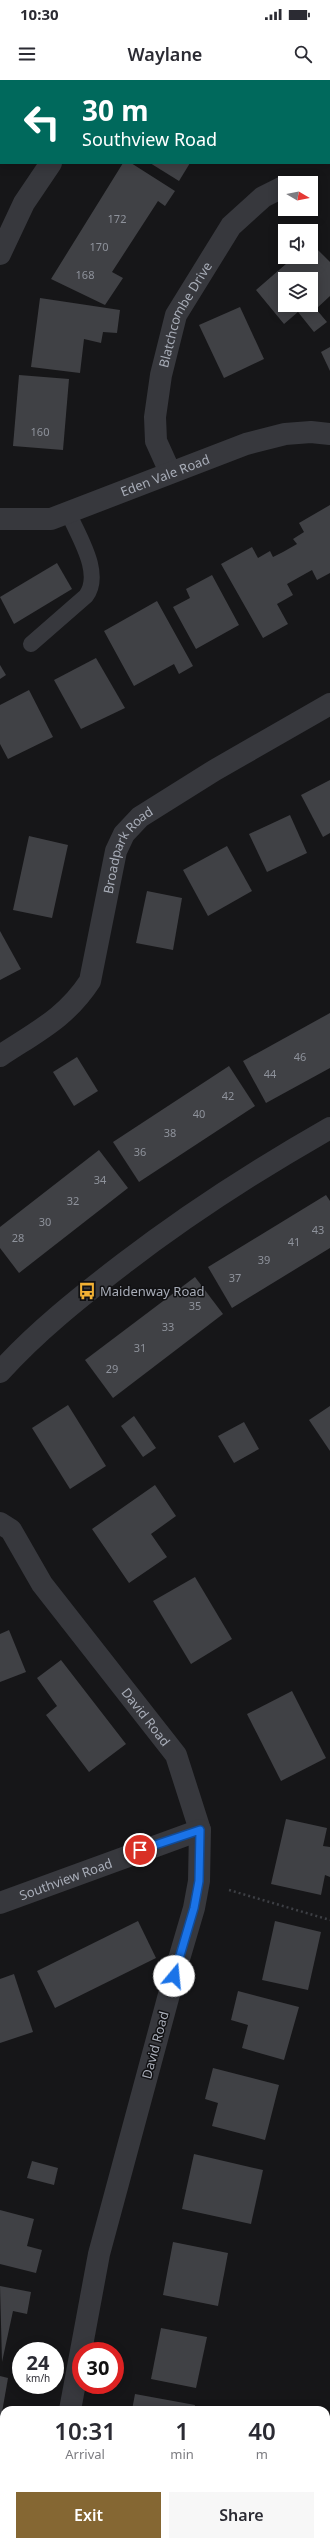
<!DOCTYPE html>
<style>
:root{--surface:#fff;--page:#f7f7f7;--text:#2b2b33;--muted:#7c7c81;--accent:#856733}
body{margin:0;font-family:"Noto Sans",sans-serif;background:var(--page);color:var(--text);height:100vh;display:flex;flex-direction:column;font-size:15px;white-space:nowrap}
*{box-sizing:border-box;margin:0}
p{font-size:13px;color:var(--muted)}
.icon{flex:none;width:22px;height:22px;fill:none;stroke:currentColor;stroke-width:2;stroke-linecap:round;stroke-linejoin:round}
.map{position:relative;flex:1;overflow:hidden}
.side{position:absolute;left:0px;top:2326px;width:330px;height:140px;display:flex;flex-direction:column;background:var(--surface);border-radius:12px 12px 0 0;box-shadow:0 2px 10px #0003}
.side>*{flex:none}
.top-card{position:absolute;left:0px;top:0px;width:330px;height:84px;box-shadow:0 2px 10px #0003;background:#00695c;color:#fff;overflow:hidden}
.needle{width:26px;rotate:100deg}
.tools{position:absolute;left:278px;top:96px;display:grid;gap:8px}
.tools a{display:grid;place-items:center;width:40px;height:40px;border-radius:0px;background:var(--surface);box-shadow:0 2px 10px #0003;font-size:20px}
.speed{position:absolute;left:12px;top:2262px;display:flex;gap:8px;font-size:20px;font-weight:700;text-align:center}
.speed>*{display:grid;place-content:center;width:52px;height:52px;border-radius:50%;background:var(--surface);box-shadow:0 2px 10px #0003;line-height:1}
.speed small{font-size:10px;font-weight:400}
.speed .limit{border:6px solid #d22;background:#fff;color:#111}
.pin{position:absolute;display:grid;place-items:center;width:34px;height:34px;color:#fff;margin:-17px;border:2px solid #fff;border-radius:50%;box-shadow:0 1px 4px #0007}
.me{position:absolute;width:44px;margin:-22px;rotate:17deg;stroke-linejoin:round;filter:drop-shadow(0 0 3px #0008)}
.turn{display:flex;align-items:center;gap:14px;height:84px;padding:0 16px;font-size:18px}
.turn .icon{width:52px;height:52px;stroke-width:2.5}
.turn b{display:block;font-size:28px;line-height:34px}
.eta{display:flex;justify-content:space-evenly;align-items:center;height:68px;text-align:center}
.eta b{font-size:24px;font-weight:600;line-height:28px}
.action{display:flex;gap:8px;margin-top:auto;padding:8px 16px}
.action a{flex:1;height:46px;border-radius:0px;background:var(--accent);color:#fff;font-size:16px;font-weight:600;line-height:46px;text-align:center}
.action a+a{background:var(--page);color:var(--text)}
.status{display:flex;justify-content:space-between;align-items:center;height:28px;padding:0 20px;background:var(--surface);direction:ltr}
.status svg{height:11px;fill:currentColor}
header{display:flex;justify-content:space-between;align-items:center;height:52px;padding:0 16px;background:var(--surface);font-size:18px;font-weight:600}
.map>svg:first-child{display:block}
</style>
<div class="status"><b>10:30</b><svg viewBox="0 0 49 12"><path d="M0 12V9h3v3zM5 12V6h3v6zM10 12V3h3v9zM15 12V0h3v12zM26 1h20v11H26zM47 4h2v5h-2z"/></svg></div>
<header><svg class="icon" aria-label="menu" viewBox="0 0 24 24"><path d="M4 6h16M4 12h16M4 18h16"/></svg>Waylane<svg class="icon" aria-label="search" viewBox="0 0 24 24"><circle cx="10" cy="10" r="6"/><path d="M15 15l6 6"/></svg></header>
<div class="map">
<svg width="330" height="2466" viewBox="0 0 330 2466">
<rect width="100%" height="100%" fill="#161618"/>
<g fill="#404145" fill-rule="evenodd">
<polygon points="123,83 131,83 175,111 165,126 158,121 112,192 123,198 105,225 51,199"/>
<polygon points="150,83 190,83 179,101"/>
<path d="M311,163L330,182V216L316,229L327,242L314,252L298,232L284,244L256,210L294,177H311ZM285,199H311V225H285Z"/>
<polygon points="40,218 120,230 117,253 103,252 101,263 84,259 80,293 31,287"/>
<polygon points="240,227 264,279 224,298 199,245"/>
<polygon points="330,267 330,291 321,272"/>
<polygon points="19,295 69,299 63,370 13,366"/>
<polygon points="330,425 330,493 317,500 312,490 287,504 293,515 277,524 288,544 263,558 221,484 252,467 258,478 270,471 273,477 283,472 297,464 293,459 304,452 299,443"/>
<polygon points="57,483 72,509 14,544 0,517"/>
<polygon points="212,495 239,545 196,569 173,527 190,518 186,509"/>
<polygon points="157,521 193,586 179,594 174,584 134,606 104,551"/>
<polygon points="96,578 125,628 81,649 54,600"/>
<polygon points="0,585 6,595 0,599"/>
<polygon points="29,610 53,657 8,679 0,664 0,625"/>
<polygon points="330,700 330,753 323,757 301,715"/>
<polygon points="290,735 307,773 267,792 249,754"/>
<polygon points="29,756 68,765 52,838 13,830"/>
<polygon points="227,766 252,811 208,836 183,790"/>
<polygon points="147,811 182,818 173,870 136,863"/>
<polygon points="0,851 21,889 0,900"/>
<polygon points="330,933 330,988 266,1023 243,981"/>
<polygon points="77,977 98,1011 74,1026 53,992"/>
<polygon points="229,986 255,1026 139,1102 113,1062"/>
<polygon points="99,1070 128,1108 19,1193 0,1168 0,1147"/>
<polygon points="326,1115 330,1121 330,1168 232,1228 208,1187"/>
<polygon points="195,1197 223,1234 113,1318 85,1280"/>
<polygon points="68,1325 106,1386 70,1409 32,1348"/>
<polygon points="330,1326 330,1371 309,1340"/>
<polygon points="134,1336 156,1368 143,1377 121,1346"/>
<polygon points="244,1342 259,1369 234,1383 218,1356"/>
<polygon points="155,1405 176,1436 151,1454 167,1477 129,1503 92,1449"/>
<polygon points="195,1497 232,1559 191,1584 153,1521"/>
<polygon points="9,1550 26,1592 0,1602 0,1554"/>
<polygon points="61,1580 126,1664 89,1692 46,1635 57,1626 37,1598"/>
<polygon points="292,1611 326,1678 281,1701 247,1634"/>
<polygon points="286,1739 327,1748 323,1766 330,1767 330,1797 325,1795 321,1815 271,1804"/>
<polygon points="138,1841 156,1878 55,1928 37,1891"/>
<polygon points="275,1841 321,1852 308,1910 262,1900"/>
<polygon points="14,1894 33,1952 0,1963 0,1899"/>
<polygon points="238,1911 299,1927 284,1980 242,1968 248,1945 231,1940"/>
<polygon points="213,1988 279,2005 265,2060 212,2046 218,2023 205,2019"/>
<polygon points="194,2074 263,2090 251,2144 182,2129"/>
<polygon points="32,2081 58,2088 54,2105 27,2098"/>
<polygon points="0,2130 34,2139 27,2166 42,2170 36,2193 0,2184"/>
<polygon points="173,2162 228,2173 218,2226 163,2215"/>
<polygon points="0,2206 31,2212 27,2234 13,2231 2,2282"/>
<polygon points="161,2248 207,2257 196,2308 151,2299"/>
<polygon points="0,2296 8,2298 1,2338 0,2338"/>
<polygon points="135,2314 195,2325 194,2330 132,2330"/>
<rect x="126" y="2462" width="47" height="4"/>
</g>
<g fill="none" stroke-linecap="round" stroke-linejoin="round">
<polyline stroke="#3d3f44" stroke-width="2.5" stroke-dasharray="2 3" stroke-linecap="butt" points="229,1810 330,1840"/>
<path stroke="#37383d" stroke-width="16" d="M31,564L86,516C103,493 78,456 68,432"/>
<g stroke="#37383d" stroke-width="22">
<polyline points="105,1 106,0"/>
<polyline points="0,174 24,123 51,83"/>
<path id="s1" d="M170,392L156,361L155,337L161,295L176,235L231,146L263,117L283,107"/>
<path id="s2" d="M0,439H51L246,364L285,354L311,352L330,354"/>
<path id="s3" d="M0,976C36,952 66,938 90,901L116,771L124,754L140,737L215,690L330,624"/>
<path d="M0,1292C36,1252 80,1217 123,1184C188,1134 258,1089 330,1048"/>
<path id="s4" d="M0,1443L11,1450L42,1504L176,1675L200,1750L199,1801L194,1828L174,1896L99,2174L70,2330"/>
<path id="s5" d="M0,1823L200,1750"/>
<polyline points="47,2466 47,2462"/>
</g>
</g>
<g fill="none" stroke-linecap="round" stroke-linejoin="round">
<g stroke="#114b97" stroke-width="10">
<polyline id="route" points="140,1770 200,1750 199,1801 194,1828 174,1896"/>
</g>
<use href="#route" stroke="#1a73e8" stroke-width="7"/>
</g>
<defs>
<g id="bus-bare" transform="scale(1.38)"><path d="M-5-6H5V4H4V6H2V4H-2V6H-4V4H-5ZM-3.5-4V0h7V-4ZM-3.5 1.2v1.5H-2V1.2ZM2 1.2v1.5H3.5V1.2Z" fill="#f2b134" stroke="#111113" stroke-width="2.5" paint-order="stroke"/></g>
</defs>
<g fill-rule="evenodd">
<use href="#bus-bare" x="87" y="1211"/>
</g>
<g text-anchor="middle" stroke-width="3" stroke-linejoin="round" paint-order="stroke">
<g font-size="11" fill="#8e929b">
<text x="117" y="143">172</text>
<text x="99" y="171">170</text>
<text x="85" y="199">168</text>
<text x="40" y="356">160</text>
<text x="300" y="981">46</text>
<text x="270" y="998">44</text>
<text x="228" y="1020">42</text>
<text x="199" y="1038">40</text>
<text x="170" y="1057">38</text>
<text x="140" y="1076">36</text>
<text x="100" y="1104">34</text>
<text x="73" y="1125">32</text>
<text x="45" y="1146">30</text>
<text x="318" y="1154">43</text>
<text x="18" y="1162">28</text>
<text x="294" y="1166">41</text>
<text x="264" y="1184">39</text>
<text x="235" y="1202">37</text>
<text x="195" y="1230">35</text>
<text x="168" y="1251">33</text>
<text x="140" y="1272">31</text>
<text x="112" y="1293">29</text>
</g>
<g font-size="13" fill="#a8adb8" stroke="#111113">
<text dy="5" stroke="none"><textPath href="#s1" startOffset="166">Blatchcombe Drive</textPath></text>
<text dy="5" stroke="none"><textPath href="#s2" startOffset="173">Eden Vale Road</textPath></text>
<text dy="5" stroke="none"><textPath href="#s3" startOffset="257">Broadpark Road</textPath></text>
<text dy="5" stroke="none"><textPath href="#s4" startOffset="244">David Road</textPath></text>
<text dy="5" stroke="none"><textPath href="#s5" startOffset="70">Southview Road</textPath></text>
<text transform="translate(155 1965) rotate(-75)" y="5">David Road</text>
</g>
<g font-size="13" fill="#a8adb8" stroke="#111113" text-anchor="start">
<text x="100" y="1216">Maidenway Road</text>
</g>
</g>
</svg>
<div class="tools">
<a><svg class="needle" viewBox="-14 -14 28 28"><path d="M0-13l5 13h-10z" fill="#e53935"/><path d="M0 13l5-13h-10z" fill="#7c7c81"/></svg></a>
<a><svg class="icon" aria-label="sound" viewBox="0 0 24 24"><path d="M4 9h4l5-4v14l-5-4H4zM17 9q2 3 0 6"/></svg></a>
<a><svg class="icon" aria-label="layers" viewBox="0 0 24 24"><path d="M12 4l9 5-9 5-9-5zM3 14l9 5 9-5"/></svg></a>
</div>
<div class="speed"><div>24<small>km/h</small></div><div class="limit">30</div></div>
<div class="pin" style="left:140px;top:1770px;background:#d93025"><svg class="icon" aria-label="arrive" viewBox="0 0 24 24"><path d="M6 21V4h12l-3 4 3 4H6"/></svg></div>
<svg class="me" style="left:174px;top:1896px" viewBox="-20 -20 40 40"><circle r="19" fill="#fff"/><path d="M0-13L10 11 0 6-10 11z" fill="#1a73e8"/></svg>
<div class="top-card">
<div class="turn"><svg class="icon" aria-label="left" viewBox="0 0 24 24"><path d="M17 20v-9H6M10 6l-5 5 5 5"/></svg><div><b>30 m</b>Southview Road</div></div>
</div>
<section class="side">
<div class="eta">
<div><b>10:31</b><p>Arrival</p></div>
<div><b>1</b><p>min</p></div>
<div><b>40</b><p>m</p></div>
</div>
<div class="action"><a>Exit</a><a>Share</a></div>
</section>
</div>
